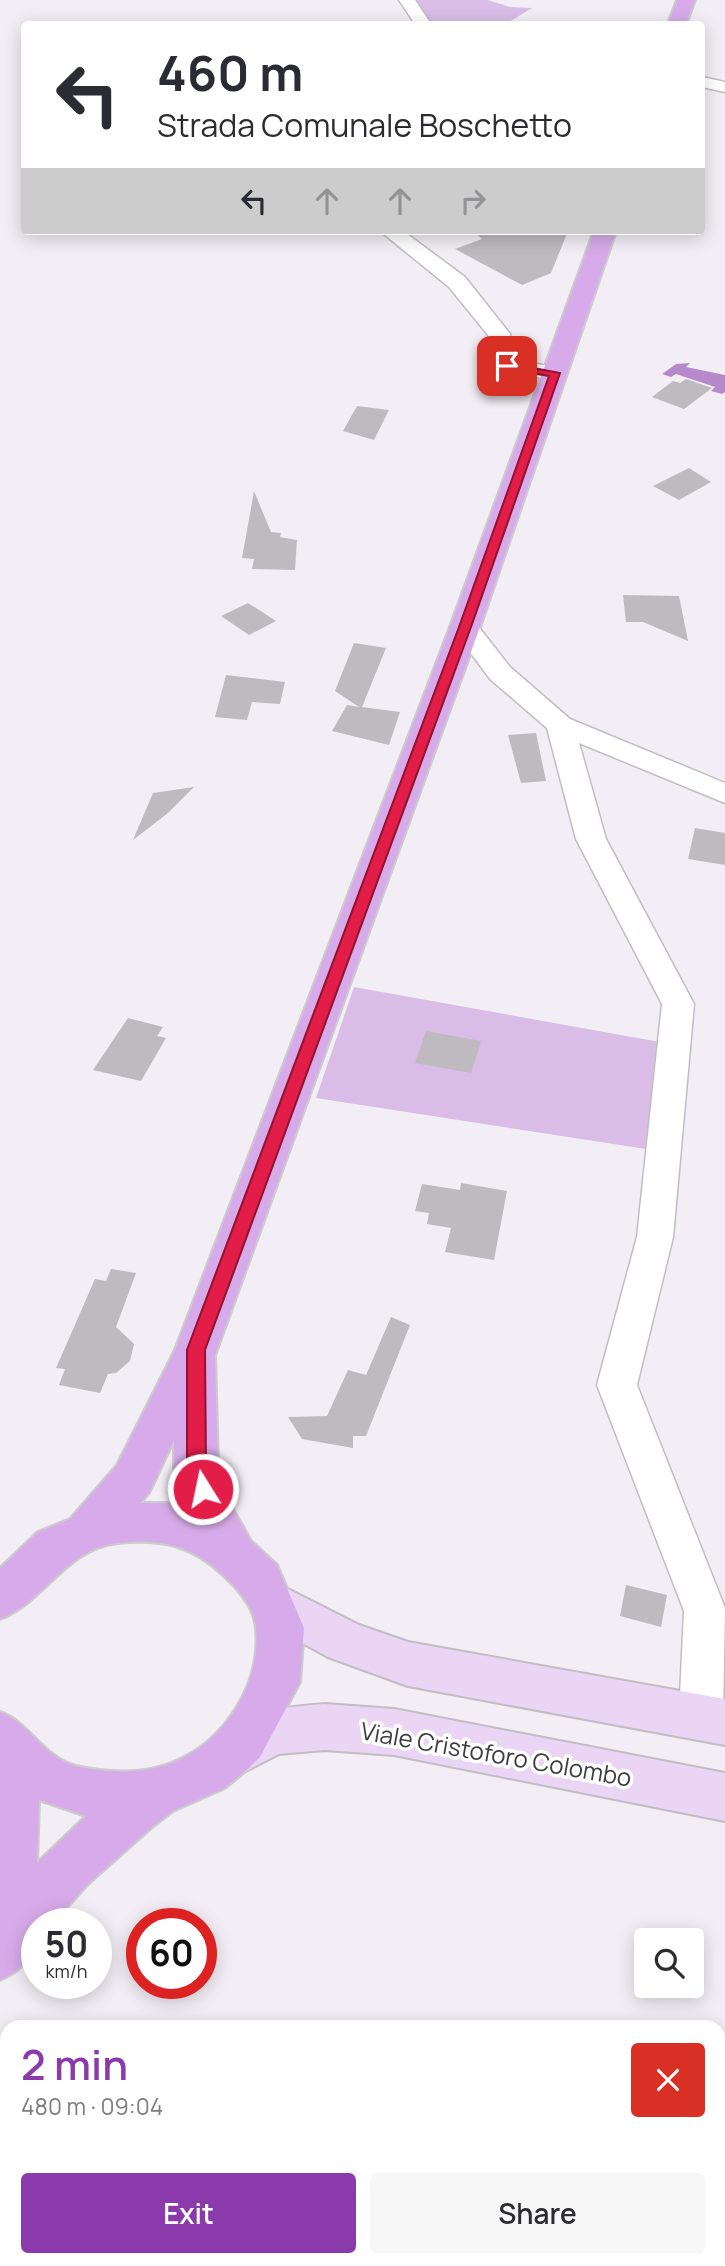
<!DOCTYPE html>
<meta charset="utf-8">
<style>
:root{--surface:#fff;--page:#f7f7f7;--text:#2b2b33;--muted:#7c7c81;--accent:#8a3aaa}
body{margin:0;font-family:Manrope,sans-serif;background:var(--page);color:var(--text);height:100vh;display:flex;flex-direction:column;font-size:26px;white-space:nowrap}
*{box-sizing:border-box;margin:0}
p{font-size:23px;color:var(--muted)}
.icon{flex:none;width:38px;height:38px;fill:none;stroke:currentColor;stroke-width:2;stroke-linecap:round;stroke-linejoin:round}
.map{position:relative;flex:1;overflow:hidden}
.drawer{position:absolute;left:0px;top:2020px;width:726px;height:247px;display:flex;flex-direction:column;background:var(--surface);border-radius:21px 21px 0 0;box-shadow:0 4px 18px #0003}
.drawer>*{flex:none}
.guide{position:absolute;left:21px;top:21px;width:684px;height:214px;border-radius:7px;box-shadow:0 4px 18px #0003;background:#fff;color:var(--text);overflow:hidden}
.buttons{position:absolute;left:634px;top:1928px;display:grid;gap:14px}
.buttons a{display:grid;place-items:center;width:70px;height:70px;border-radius:7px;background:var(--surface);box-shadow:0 4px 18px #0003;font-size:35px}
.speed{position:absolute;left:21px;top:1908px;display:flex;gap:14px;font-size:35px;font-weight:700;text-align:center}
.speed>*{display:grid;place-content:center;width:91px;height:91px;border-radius:50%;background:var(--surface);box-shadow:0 4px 18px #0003;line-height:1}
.speed small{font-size:18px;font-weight:400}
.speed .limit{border:10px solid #d22;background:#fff;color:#111}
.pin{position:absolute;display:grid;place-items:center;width:60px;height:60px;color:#fff;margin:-30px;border-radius:14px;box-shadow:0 4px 10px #0006}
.me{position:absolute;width:77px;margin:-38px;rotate:350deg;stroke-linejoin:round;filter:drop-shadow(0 0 5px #0008)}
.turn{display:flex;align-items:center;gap:24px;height:147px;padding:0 21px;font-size:32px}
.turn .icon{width:91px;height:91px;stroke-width:2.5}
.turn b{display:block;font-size:49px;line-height:60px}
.lanes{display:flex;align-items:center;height:66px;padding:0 21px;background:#0003;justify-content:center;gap:35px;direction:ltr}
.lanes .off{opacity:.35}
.round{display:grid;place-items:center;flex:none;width:74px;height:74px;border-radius:7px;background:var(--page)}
.overview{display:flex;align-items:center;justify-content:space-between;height:119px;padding:0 21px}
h1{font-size:42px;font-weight:600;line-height:52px;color:var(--accent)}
.button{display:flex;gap:14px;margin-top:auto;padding:14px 21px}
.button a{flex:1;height:80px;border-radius:7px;background:var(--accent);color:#fff;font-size:28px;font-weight:600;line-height:80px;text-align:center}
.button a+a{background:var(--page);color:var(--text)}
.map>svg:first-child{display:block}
</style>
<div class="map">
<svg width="725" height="2266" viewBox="0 0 725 2266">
<rect width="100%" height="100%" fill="#f3eef5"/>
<g fill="#d9bde7">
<polygon points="416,0 488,0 510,7 532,8 506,24 430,24"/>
<polygon points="354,987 682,1046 672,1153 316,1098"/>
</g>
<polygon fill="#b68aca" points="690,363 686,367 725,375 725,392 722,394 711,391 715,387 676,374 671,377 662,374 676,364"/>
<g fill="#bebac0">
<polygon points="473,231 568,231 551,273 522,285 455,249 482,239"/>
<polygon points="686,379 712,388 684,409 652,397 673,381 680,383"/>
<polygon points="357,406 389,410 374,440 343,431"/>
<polygon points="689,468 711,482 679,500 653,486"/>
<polygon points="254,491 271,532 281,533 280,537 297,540 295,570 252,569 254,559 242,558"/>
<polygon points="623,595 679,596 688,641 643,622 626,622"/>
<polygon points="248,603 276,621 249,635 221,616"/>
<polygon points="354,643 386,648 362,707 400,712 389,745 332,731 347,705 359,707 335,691"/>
<polygon points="226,675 285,682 280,704 252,702 247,720 215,717"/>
<polygon points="536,733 546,781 521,783 508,735"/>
<polygon points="194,787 168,813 133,840 153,793"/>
<polygon points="695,828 725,833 725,865 688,859"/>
<polygon points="128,1018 163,1027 157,1036 166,1038 141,1081 93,1070"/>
<polygon points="426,1031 481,1041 471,1073 415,1063"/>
<polygon points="461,1183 507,1191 494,1260 445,1252 451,1228 427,1224 429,1213 415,1211 422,1184 460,1190"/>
<polygon points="111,1269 136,1273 116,1327 134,1344 130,1361 116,1373 108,1374 100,1393 59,1385 65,1369 56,1368 95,1279 106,1281"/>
<polygon points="391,1317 410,1325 366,1436 353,1436 353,1448 302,1439 288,1417 327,1416 348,1370 366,1375"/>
<polygon points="626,1585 667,1595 661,1627 620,1616"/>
</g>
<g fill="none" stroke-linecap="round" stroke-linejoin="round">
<g stroke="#c1bdc3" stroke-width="3">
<g id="minor">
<polygon points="399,0 415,0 431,24 415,24"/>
<polygon points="702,77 725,82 725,92 702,87"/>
<polygon points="380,231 403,231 465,277 510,334 517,361 563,368 566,373 563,378 555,380 499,371 488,335 449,287"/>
<polygon points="465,619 474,621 510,667 570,719 725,783 725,803 579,743 606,839 694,1004 673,1237 637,1385 725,1608 723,1717 717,1732 701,1738 685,1732 679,1717 684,1611 597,1385 637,1237 662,1004 576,839 547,728 490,679 456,633 452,627 456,621"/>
</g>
</g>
<g stroke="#c1bdc3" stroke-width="4">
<g id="secondary">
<polygon points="272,1581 359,1625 408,1642 725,1699 725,1745 408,1686 328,1657 255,1617 249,1602 255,1587"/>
<path d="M325,1704L394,1709L725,1773V1821L394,1755L325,1750L279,1754L230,1779L212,1772L205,1755C224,1712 283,1707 325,1704Z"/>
</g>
</g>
<g stroke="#cdcccd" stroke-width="4">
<g id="primary">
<polygon points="677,0 695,0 686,24 668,24"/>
<path d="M594,231H616L480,627L215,1355L218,1468L230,1504L251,1541L277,1565L304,1628L300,1682L260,1757L249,1768L225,1788L173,1811L151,1828L88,1884L53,1923H37C37,1951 26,1969 0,1980V1712C30,1723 43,1757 76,1766C107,1773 146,1775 176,1761C226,1740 261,1683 256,1629C255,1608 239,1590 224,1576C193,1546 161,1538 118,1543C66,1548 45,1602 0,1619V1568L38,1532L70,1519L117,1465L175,1350L450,627ZM174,1440V1468L186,1509L171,1503H140L149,1493ZM39,1800L86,1816L37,1863Z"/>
</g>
</g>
<use href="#minor" fill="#fff" fill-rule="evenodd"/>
<use href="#secondary" fill="#ebd5f4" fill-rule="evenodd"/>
<use href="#primary" fill="#d7abe9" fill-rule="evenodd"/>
</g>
<polygon fill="#e11d48" stroke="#92132f" stroke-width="2" points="507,363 560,373 471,627 205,1350 206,1468 212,1489 209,1495 196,1495 187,1468 187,1350 459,627 549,376 503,368 501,366"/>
<g text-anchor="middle" stroke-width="7" stroke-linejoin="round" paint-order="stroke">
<g font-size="24" fill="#3d3c3e" stroke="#fff">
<text transform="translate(496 1755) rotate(10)" y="8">Viale Cristoforo Colombo</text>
</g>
</g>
</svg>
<div class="buttons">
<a><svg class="icon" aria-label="search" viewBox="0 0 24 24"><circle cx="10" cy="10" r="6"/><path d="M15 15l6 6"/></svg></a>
</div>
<div class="speed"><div>50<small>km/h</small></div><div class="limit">60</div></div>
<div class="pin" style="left:507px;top:366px;background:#d93025"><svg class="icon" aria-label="arrive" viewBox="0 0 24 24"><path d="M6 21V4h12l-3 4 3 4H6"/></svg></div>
<svg class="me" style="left:203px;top:1489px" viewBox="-20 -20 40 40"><circle r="17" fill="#e11d48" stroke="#fff" stroke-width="3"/><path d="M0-11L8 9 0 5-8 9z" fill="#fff"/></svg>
<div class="guide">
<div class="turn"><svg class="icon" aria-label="left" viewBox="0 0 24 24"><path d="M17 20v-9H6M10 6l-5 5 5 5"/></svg><div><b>460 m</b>Strada Comunale Boschetto</div></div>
<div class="lanes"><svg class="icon" aria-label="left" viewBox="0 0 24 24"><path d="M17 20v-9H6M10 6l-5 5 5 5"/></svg><svg class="icon off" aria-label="ahead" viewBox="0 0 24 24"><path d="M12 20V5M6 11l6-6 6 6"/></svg><svg class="icon off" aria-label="ahead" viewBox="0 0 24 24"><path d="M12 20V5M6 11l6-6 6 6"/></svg><svg class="icon off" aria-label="right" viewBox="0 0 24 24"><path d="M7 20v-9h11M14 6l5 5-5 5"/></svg></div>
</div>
<section class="drawer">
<div class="overview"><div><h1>2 min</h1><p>480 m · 09:04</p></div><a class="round" style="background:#d93025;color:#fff"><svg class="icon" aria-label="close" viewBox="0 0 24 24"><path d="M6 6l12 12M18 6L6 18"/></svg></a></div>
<div class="button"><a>Exit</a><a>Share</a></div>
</section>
</div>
